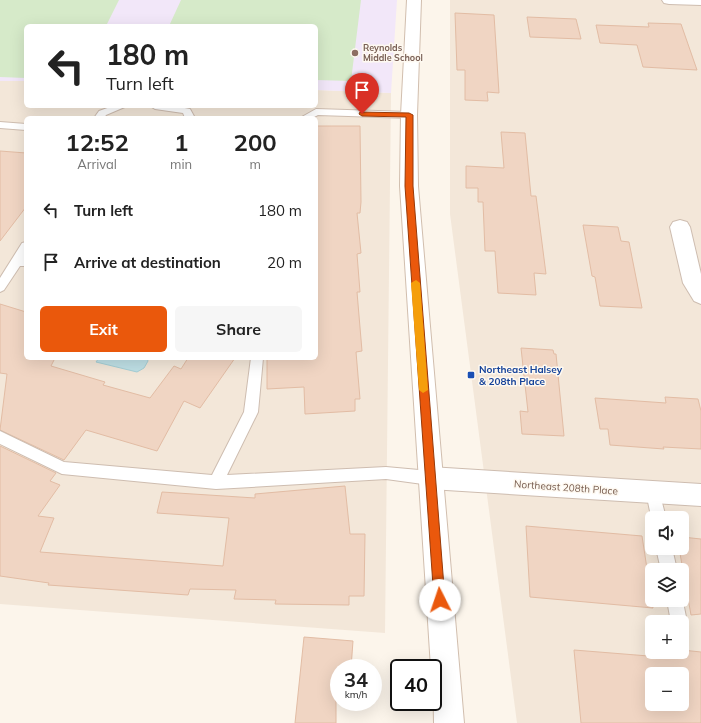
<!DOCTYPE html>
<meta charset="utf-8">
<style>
:root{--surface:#fff;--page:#f6f6f6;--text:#222;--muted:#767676;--accent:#ea580c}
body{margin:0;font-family:Mulish,sans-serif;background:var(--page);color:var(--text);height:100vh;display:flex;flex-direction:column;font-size:15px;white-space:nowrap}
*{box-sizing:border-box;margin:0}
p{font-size:13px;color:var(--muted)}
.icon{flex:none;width:22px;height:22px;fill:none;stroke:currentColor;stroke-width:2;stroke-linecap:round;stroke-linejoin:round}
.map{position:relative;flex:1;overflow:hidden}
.drawer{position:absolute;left:24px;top:116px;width:294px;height:244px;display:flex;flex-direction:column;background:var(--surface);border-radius:6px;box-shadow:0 4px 16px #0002}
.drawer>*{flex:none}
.top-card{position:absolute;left:24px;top:24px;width:294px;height:84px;border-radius:6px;box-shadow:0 4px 16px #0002;background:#fff;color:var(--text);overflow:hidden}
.tools{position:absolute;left:645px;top:511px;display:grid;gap:8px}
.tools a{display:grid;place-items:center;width:44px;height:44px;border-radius:6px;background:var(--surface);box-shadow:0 4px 16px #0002;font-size:20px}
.speed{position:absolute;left:330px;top:659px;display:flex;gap:8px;font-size:20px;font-weight:700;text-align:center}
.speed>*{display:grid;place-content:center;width:52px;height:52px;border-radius:50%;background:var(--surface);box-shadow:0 4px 16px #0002;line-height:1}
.speed small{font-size:10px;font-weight:400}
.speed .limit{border:2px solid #111;border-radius:6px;background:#fff;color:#111}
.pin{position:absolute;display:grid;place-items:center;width:34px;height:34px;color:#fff;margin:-41px -17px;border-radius:50% 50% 50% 0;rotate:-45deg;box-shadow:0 0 4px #0007}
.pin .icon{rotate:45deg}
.me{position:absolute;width:44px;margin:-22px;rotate:356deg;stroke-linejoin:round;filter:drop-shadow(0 0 3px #0008)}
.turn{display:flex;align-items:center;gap:14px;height:84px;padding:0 16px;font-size:18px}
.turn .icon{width:52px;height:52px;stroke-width:2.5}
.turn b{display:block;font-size:28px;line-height:34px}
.eta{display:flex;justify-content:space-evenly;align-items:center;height:68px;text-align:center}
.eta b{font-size:24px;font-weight:700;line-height:28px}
.primary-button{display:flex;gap:8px;margin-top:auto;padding:8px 16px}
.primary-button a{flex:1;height:46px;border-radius:6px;background:var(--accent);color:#fff;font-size:16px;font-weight:700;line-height:46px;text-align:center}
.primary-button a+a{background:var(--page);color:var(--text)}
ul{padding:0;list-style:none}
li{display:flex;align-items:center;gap:12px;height:52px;padding:0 16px}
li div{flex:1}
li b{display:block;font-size:15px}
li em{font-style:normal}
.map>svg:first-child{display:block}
</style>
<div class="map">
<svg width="701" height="723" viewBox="0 0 701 723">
<rect width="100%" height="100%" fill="#fcf5eb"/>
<g fill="#f3e7d9" fill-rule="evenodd">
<path d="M450,0H701V723H517L450,214ZM652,518H682V548H652ZM652,570H682V600H652ZM652,622H682V652H652ZM652,674H682V704H652Z"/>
<path d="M0,81H26V106H316V90L391,93L385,633L0,604ZM26,118H316V358H26Z"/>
</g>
<polygon fill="#f2e7f9" points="0,0 397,0 391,93 316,90 316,26 26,26 26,81 0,81"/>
<g fill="#d6eac9">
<polygon points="0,0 119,0 106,26 26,26 26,78 0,77"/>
<polygon points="181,0 361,0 351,81 316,80 316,26 169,26"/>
</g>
<polygon fill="#bfe0e6" stroke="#a6d0d7" points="99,358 147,358 148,361 144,368 137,372 96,362"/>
<g fill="#f0d5c3" stroke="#e2bca4" fill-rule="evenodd">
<polygon points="455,13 494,15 499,93 487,92 488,101 465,100 465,70 457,70"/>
<polygon points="527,17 576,19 581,39 530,37"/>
<polygon points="648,23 681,24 697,70 643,67 637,45 600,43 596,25 649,27"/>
<polygon points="316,126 360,126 361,202 360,213 357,213 361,253 357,254 360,292 357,292 362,351 356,352 360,399 355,399 355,411 305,414 304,387 267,389 267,358 316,358"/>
<polygon points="501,132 525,133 531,196 536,196 546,274 534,273 536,295 498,293 495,251 485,251 483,202 478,202 478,188 466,188 466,166 504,168"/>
<polygon points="0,151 26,153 26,207 0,241"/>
<polygon points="583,225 618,227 621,241 629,242 642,308 600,306 595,277 592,276"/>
<polygon points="0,304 26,312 26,358 55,358 51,366 105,382 103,385 150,398 174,366 181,369 188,358 235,358 200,408 184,401 157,451 86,430 64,460 0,430 7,374 0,373"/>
<polygon points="521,348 553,350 554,354 556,354 564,436 522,434 520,411 528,412"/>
<polygon points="665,397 698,399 701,411 701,449 663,447 664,449 610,445 608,429 600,429 595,398 666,403"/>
<polygon points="0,446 56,473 50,481 60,485 38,516 54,518 40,552 223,566 229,518 157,513 162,492 255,498 255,494 345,486 350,534 365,534 364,596 349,596 349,605 275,604 276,600 234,599 236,590 190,589 188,595 48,585 49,583 0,576"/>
<polygon points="526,526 642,536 653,608 530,597"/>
<polygon points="682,537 701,539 701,614 691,615 679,548 682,548"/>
<polygon points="304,637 353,641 351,668 339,668 339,700 336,700 336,723 295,723"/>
<path d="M574,650L661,657L660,652H682V650L701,652V723H581ZM652,674H682V704H652Z"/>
</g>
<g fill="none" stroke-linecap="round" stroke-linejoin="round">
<g stroke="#cebdb0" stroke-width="2">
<g id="lane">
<polygon points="113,106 127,106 106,115 104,118 94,118 99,111"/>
<polygon points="150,106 174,106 190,109 195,118 185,118 183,113 155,109"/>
<polygon points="316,109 409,112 414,115 409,118 318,115 312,118 300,118"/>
<polygon points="0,122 26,124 26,130 0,128"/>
<polygon points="26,242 26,266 20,266 4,290 0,292 0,278 22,243"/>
<polygon points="251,358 263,358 258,412 227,475 386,467 430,471 435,473 437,478 435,483 430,485 386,479 216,489 62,474 0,444 0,431 64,462 212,475 244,412"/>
<polygon points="653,485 658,487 666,518 652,518 652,521 646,492 648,487"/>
<polygon points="656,548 672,548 677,570 661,570"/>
<polygon points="682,597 687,622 685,628 682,629 682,622 671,622 667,600 682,600"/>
</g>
</g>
<g stroke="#cebdb0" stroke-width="2">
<g id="street">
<polygon points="662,0 701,0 701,5 669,4 664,3"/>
<polygon points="680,220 687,222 690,227 701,274 701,304 694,301 683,283 670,227 673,222"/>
<polygon points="430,467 701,484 701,506 430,489 421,486 418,478 421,470"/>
</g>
</g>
<g stroke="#d1beae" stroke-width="2">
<polygon id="secondary" points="407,0 421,0 417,115 418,186 464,723 434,723 433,668 431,668 400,186 401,115"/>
</g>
<use href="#lane" fill="#fff" fill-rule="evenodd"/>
<use href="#street" fill="#fff" fill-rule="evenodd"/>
<use href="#secondary" fill="#fff" fill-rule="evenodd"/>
</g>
<polygon fill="#ea580c" stroke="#983908" points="360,112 409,113 413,115 413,186 445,600 444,604 440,606 436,604 434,600 405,186 406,117 362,116 359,114"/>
<polygon fill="#f59e0b" points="416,280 420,283 428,390 423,393 419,390 411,283"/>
<circle fill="#8d6e63" stroke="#fef9f1" stroke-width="1.5" cx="355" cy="53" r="4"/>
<rect fill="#1a4fb4" stroke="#fef9f1" stroke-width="1.5" x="467" y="371" width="8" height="8" rx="2"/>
<g text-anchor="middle" stroke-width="3" stroke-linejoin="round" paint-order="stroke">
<g font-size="9" font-weight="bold" fill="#785e54" stroke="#fef9f1" text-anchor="start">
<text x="363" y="51">Reynolds<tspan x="363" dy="10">Middle School</tspan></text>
</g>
<g font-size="10" font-weight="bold" fill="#164399" stroke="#fef9f1" text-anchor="start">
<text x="479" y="373">Northeast Halsey<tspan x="479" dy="12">&amp; 208th Place</tspan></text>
</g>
<g font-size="10" fill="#775c4e" stroke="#fef9f1">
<text transform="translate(566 487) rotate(4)" y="4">Northeast 208th Place</text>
</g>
</g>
</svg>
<div class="tools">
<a><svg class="icon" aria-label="sound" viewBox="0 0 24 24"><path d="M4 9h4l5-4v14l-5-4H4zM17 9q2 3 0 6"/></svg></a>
<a><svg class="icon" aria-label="layers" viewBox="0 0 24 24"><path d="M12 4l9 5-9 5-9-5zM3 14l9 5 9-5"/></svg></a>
<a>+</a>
<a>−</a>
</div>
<div class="speed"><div>34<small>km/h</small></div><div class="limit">40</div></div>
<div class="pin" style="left:362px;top:114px;background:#d93025"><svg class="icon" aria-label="arrive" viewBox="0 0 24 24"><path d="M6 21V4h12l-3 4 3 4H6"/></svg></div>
<svg class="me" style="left:440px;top:600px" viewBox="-20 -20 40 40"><circle r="19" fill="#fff"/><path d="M0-13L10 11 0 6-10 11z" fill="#ea580c"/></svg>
<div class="top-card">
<div class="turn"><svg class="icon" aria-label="left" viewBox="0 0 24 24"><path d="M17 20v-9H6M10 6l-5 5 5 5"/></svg><div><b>180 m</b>Turn left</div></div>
</div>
<section class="drawer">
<div class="eta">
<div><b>12:52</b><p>Arrival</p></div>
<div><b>1</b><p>min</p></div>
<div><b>200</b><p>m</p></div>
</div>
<ul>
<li><svg class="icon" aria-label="left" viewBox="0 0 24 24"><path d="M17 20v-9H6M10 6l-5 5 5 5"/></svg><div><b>Turn left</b></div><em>180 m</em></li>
<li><svg class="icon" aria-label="arrive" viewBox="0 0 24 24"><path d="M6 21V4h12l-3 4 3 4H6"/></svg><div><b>Arrive at destination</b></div><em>20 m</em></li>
</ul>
<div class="primary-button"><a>Exit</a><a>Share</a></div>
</section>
</div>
